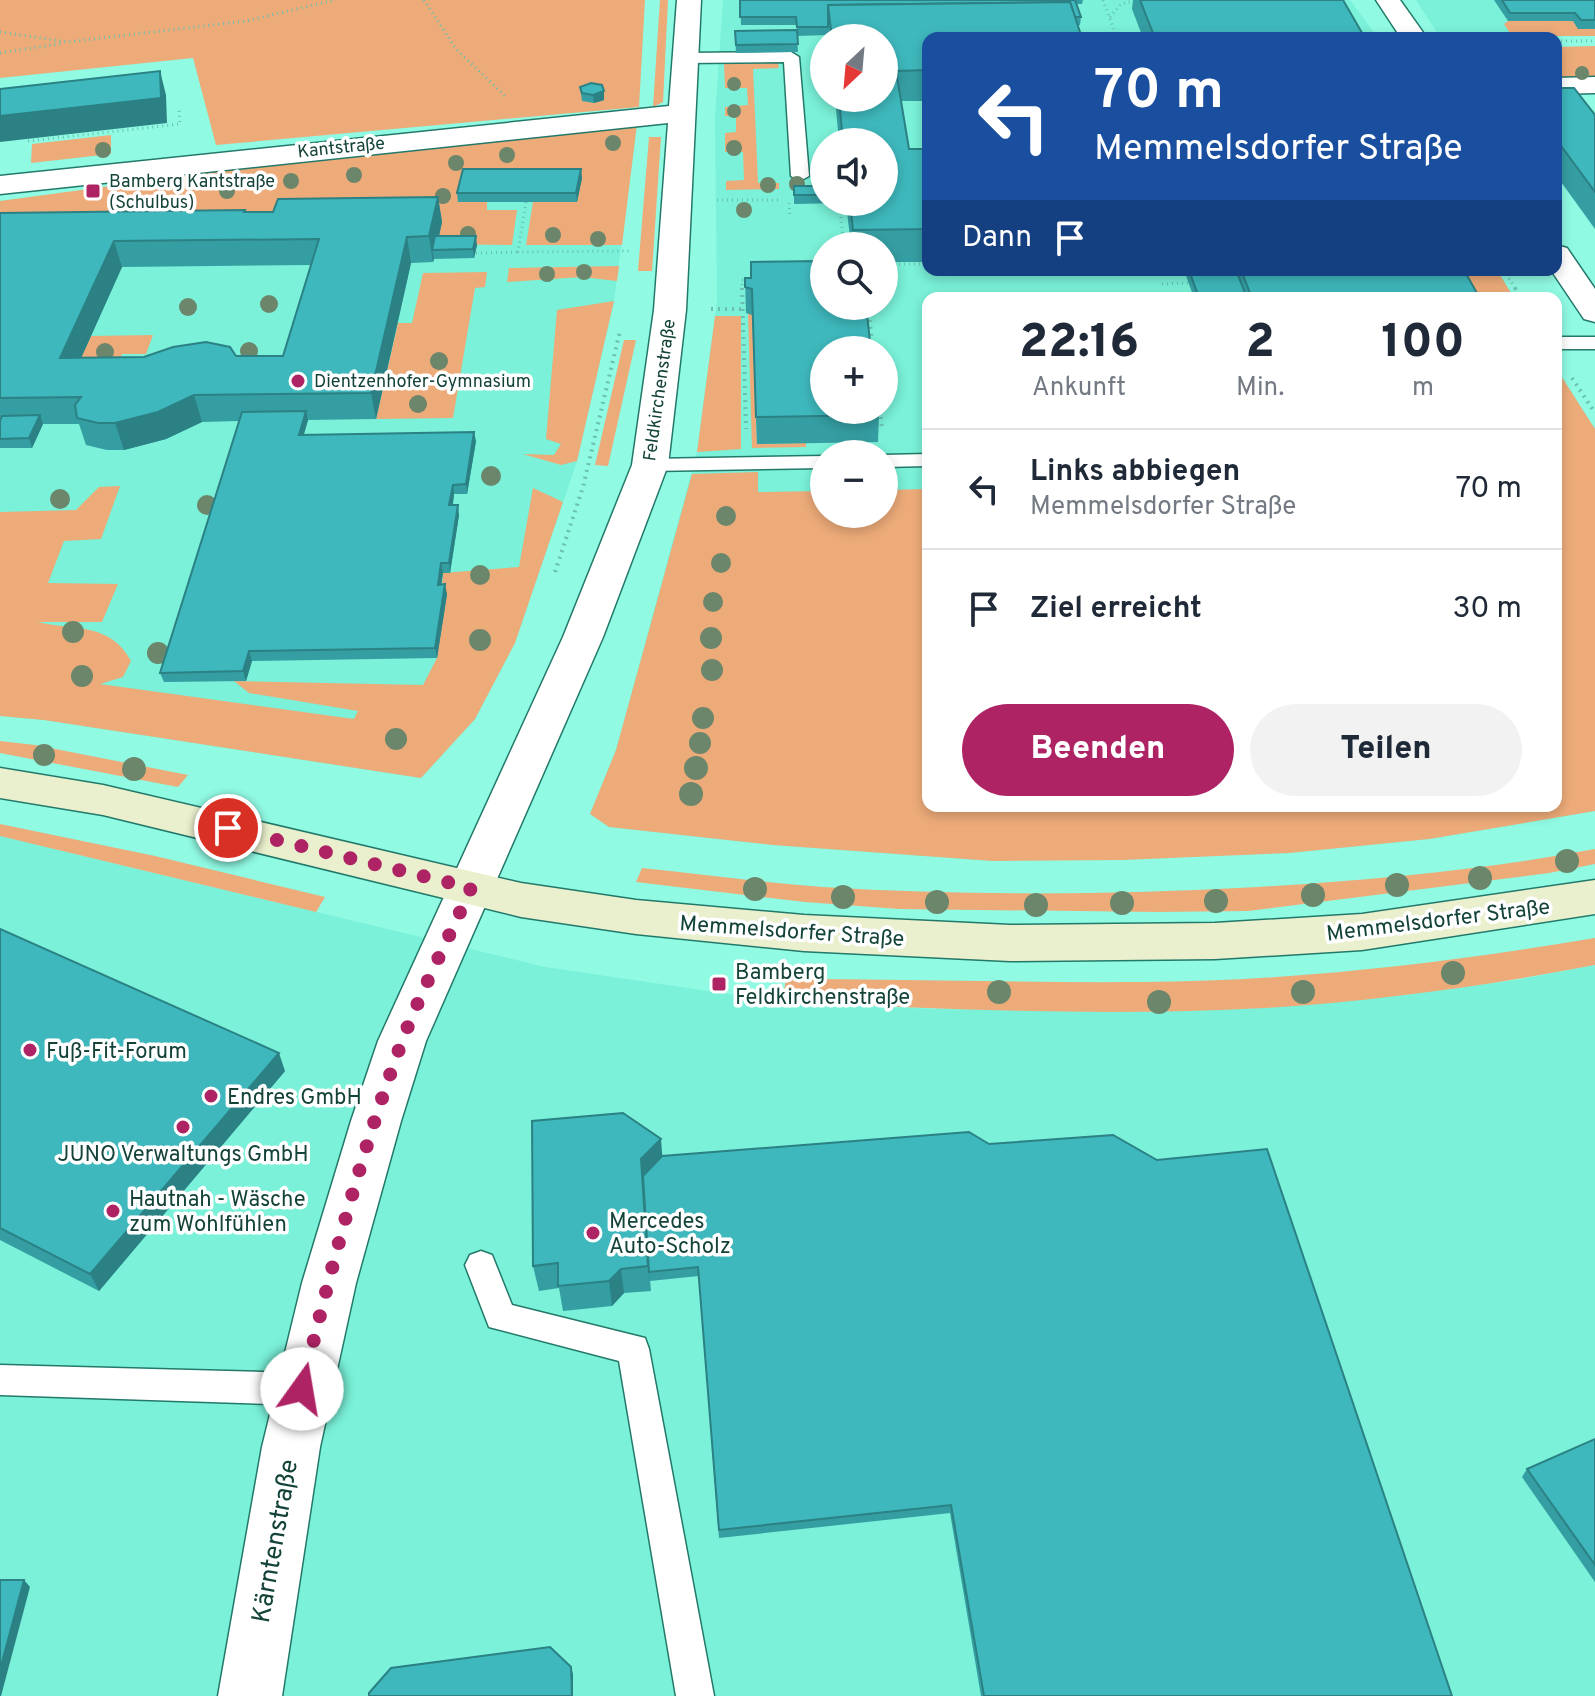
<!DOCTYPE html>
<html lang="de">
<meta charset="utf-8">
<style>
:root{--surface:#fff;--page:#f2f2f3;--text:#1f2937;--muted:#747a83;--line:#e0e1e3;--accent:#ae2364}
body{margin:0;font-family:Overpass,sans-serif;background:var(--page);color:var(--text);height:100vh;display:flex;flex-direction:column;font-size:30px;white-space:nowrap}
*{box-sizing:border-box;margin:0}
p{font-size:26px;color:var(--muted)}
.icon{flex:none;width:44px;height:44px;fill:none;stroke:currentColor;stroke-width:2;stroke-linecap:round;stroke-linejoin:round}
.map{position:relative;flex:1;overflow:hidden}
.side{position:absolute;left:922px;top:292px;width:640px;height:520px;display:flex;flex-direction:column;background:var(--surface);border-radius:16px;box-shadow:0 4px 12px #0003}
.side>*{flex:none}
.guide{position:absolute;left:922px;top:32px;width:640px;height:244px;border-radius:16px;box-shadow:0 4px 12px #0003;background:#1a4fa0;color:#fff;overflow:hidden}
.needle{width:52px;rotate:206deg}
.tools{position:absolute;left:810px;top:24px;display:grid;gap:16px}
.tools a{display:grid;place-items:center;width:88px;height:88px;border-radius:50%;background:var(--surface);box-shadow:0 4px 12px #0003;font-size:40px}
.pin{position:absolute;display:grid;place-items:center;width:68px;height:68px;color:#fff;margin:-34px;border:4px solid #fff;border-radius:50%;box-shadow:0 2px 8px #0007}
.me{position:absolute;width:88px;margin:-44px;rotate:13deg;stroke-linejoin:round;filter:drop-shadow(0 0 6px #0008)}
.turn{display:flex;align-items:center;gap:28px;height:168px;padding:0 40px;font-size:36px}
.turn .icon{width:104px;height:104px;stroke-width:2.5}
.turn b{display:block;font-size:56px;line-height:68px}
.then{display:flex;align-items:center;height:76px;padding:0 40px;background:#0003;gap:16px;font-size:30px}
.eta{display:flex;justify-content:space-evenly;align-items:center;height:136px;text-align:center}
.eta b{font-size:48px;font-weight:800;line-height:56px}
.cta{display:flex;gap:16px;margin-top:auto;padding:16px 40px}
.cta a{flex:1;height:92px;border-radius:48px;background:var(--accent);color:#fff;font-size:32px;font-weight:800;line-height:92px;text-align:center}
.cta a+a{background:var(--page);color:var(--text)}
ul{padding:0;list-style:none}
li{display:flex;align-items:center;gap:24px;height:120px;padding:0 40px;border-top:2px solid var(--line)}
li div{flex:1}
li b{display:block;font-size:30px}
li em{font-style:normal}
.map>svg:first-child{display:block}
</style>
<div class="map">
<svg width="1595" height="1696" viewBox="0 0 1595 1696">
<rect width="100%" height="100%" fill="#90fae3"/>
<g fill="#7af1d8" fill-rule="evenodd">
<path d="M723,0H1350L1378,38H928V270H1497L1514,298H928V806H1556V368L1595,429V811L1429,839L1289,853L993,861L773,845L609,827L590,814L616,750L697,452L717,302L715,117ZM824,38H884V98H824ZM824,142H884V202H824ZM824,246H884V306H824ZM824,350H884V410H824ZM824,454H884V514H824Z"/>
<polygon points="1416,0 1595,0 1595,36 1440,37"/>
<polygon points="637,124 614,301 577,461 515,643 475,719 421,778 44,720 0,716 0,201"/>
<polygon points="0,836 545,967 782,1002 932,1009 1126,1012 1265,1008 1396,996 1517,980 1595,965 1595,1696 0,1696"/>
</g>
<g fill="#edab79">
<polygon points="0,0 645,0 639,107 216,145 193,58 0,78"/>
<polygon points="660,0 668,0 663,102 653,107"/>
<polygon points="1508,21 1573,21 1579,29 1595,29 1595,36 1512,36 1504,24"/>
<polygon points="1595,46 1595,76 1556,78 1556,47"/>
<polygon points="778,63 779,68 753,69 758,183 779,183 779,189 726,190 726,181 744,180 743,152 725,152 725,133 736,132 736,116 725,116 725,107 748,105 747,88 725,88 724,64"/>
<polygon points="637,124 622,245 526,245 533,202 487,202 487,210 517,210 512,245 0,239 0,201 266,165"/>
<polygon points="111,135 111,154 31,163 32,144"/>
<polygon points="649,137 661,137 652,271 638,271"/>
<polygon points="619,266 617,281 582,277 507,282 509,268"/>
<polygon points="1449,270 1497,270 1514,298 1464,298"/>
<polygon points="487,272 485,287 475,288 453,418 376,419 398,323 412,323 423,273"/>
<polygon points="614,301 577,461 561,465 523,454 554,455 561,444 546,439 557,310"/>
<polygon points="748,313 752,315 757,444 806,443 806,447 752,448"/>
<polygon points="715,316 741,316 741,449 697,452"/>
<polygon points="153,335 146,354 122,354 115,368 76,368 91,336"/>
<polygon points="624,340 636,340 608,466 595,465"/>
<polygon points="1556,368 1595,429 1595,811 1429,839 1289,853 1122,860 993,861 773,845 609,827 590,814 616,750 692,474 758,472 758,492 824,491 824,514 884,514 884,490 928,489 928,806 1556,806"/>
<path d="M120,486L101,539L64,541L48,583L118,584L102,622H38C75,631 110,622 131,661L123,677L100,684L354,719L358,711L249,693L234,681L423,685L437,658L443,573L519,567L533,488L563,502L515,643L475,719L421,778L44,720L0,716V512L76,510L99,487Z"/>
<polygon points="0,741 35,745 188,775 178,787 0,753"/>
<polygon points="0,824 155,856 325,897 316,912 0,836"/>
<path d="M1595,849V864L1549,873L1248,911L1158,912L899,909L805,902L636,882L642,868C702,874 763,883 823,887C968,896 1113,895 1258,887C1371,880 1484,870 1595,849Z"/>
<path d="M1595,938V965C1486,986 1376,1001 1265,1008C1105,1017 943,1009 782,1002L786,979C905,979 1024,983 1143,982C1294,981 1447,963 1595,938Z"/>
</g>
<g fill="none" stroke-linecap="round" stroke-linejoin="round">
<g stroke="#237969" stroke-width="3">
<g id="lane">
<polygon points="791,52 799,57 809,176 800,181 791,176 784,62 685,63 677,58 685,53"/>
<rect x="1556" y="337" width="39" height="12"/>
<polygon points="928,454 928,466 884,467 884,455"/>
<polygon points="824,456 824,468 650,471 640,465 650,459"/>
<polygon points="481,1251 492,1255 512,1305 645,1338 649,1349 714,1696 676,1696 619,1361 489,1327 465,1265 470,1255"/>
<polygon points="0,1365 302,1373 314,1378 319,1389 314,1400 302,1405 0,1395"/>
</g>
</g>
<g stroke="#237969" stroke-width="3">
<g id="street">
<polygon points="677,0 701,0 686,310 668,465 603,637 426,1041 401,1121 356,1283 320,1447 282,1696 218,1696 262,1447 302,1283 351,1121 378,1041 563,637 632,465 654,310 668,123 0,194 0,176 669,106"/>
<polygon points="1376,0 1400,0 1427,38 1401,38"/>
<polygon points="1595,77 1595,93 1556,94 1556,78"/>
<polygon points="1556,245 1567,248 1595,289 1595,322 1584,319 1551,270 1556,270"/>
</g>
</g>
<g stroke="#237969" stroke-width="3">
<polygon id="secondary" points="0,768 103,785 521,883 636,900 804,915 1010,925 1215,923 1362,914 1595,880 1595,914 1362,950 1215,959 1010,961 804,951 636,934 521,917 103,815 0,798"/>
</g>
<g stroke="#6ac1af" stroke-width="3" stroke-dasharray="1 4" stroke-linecap="butt">
<polyline points="424,0 456,49 505,96"/>
<polyline points="1103,0 1117,38"/>
<polyline points="1110,17 1121,4 1137,0"/>
<polyline points="0,32 68,42 246,21 335,0"/>
<polyline points="1556,41 1595,41"/>
<polyline points="0,53 64,43"/>
<polyline points="28,141 180,124 179,110"/>
<polyline points="717,200 779,200"/>
<polyline points="526,202 518,252 630,251"/>
<polyline points="839,202 844,246"/>
<polyline points="789,203 790,217"/>
<polyline points="476,253 518,252"/>
<polyline points="884,264 928,264"/>
<polyline points="1504,270 1516,290"/>
<polyline points="1162,284 1188,283"/>
<polyline points="884,286 890,288"/>
<polyline points="742,290 742,280 751,280"/>
</g>
<g stroke="#6ac1af" stroke-width="4" stroke-dasharray="2 5" stroke-linecap="butt">
<polyline points="742,288 746,429"/>
<polyline points="1515,288 1521,298"/>
<polyline points="868,306 873,350"/>
<polyline points="711,309 745,309"/>
<polyline points="1572,378 1595,413"/>
<polyline points="880,410 882,429"/>
<polyline points="555,572 583,487 620,331"/>
</g>
<use href="#lane" fill="#fff" fill-rule="evenodd"/>
<use href="#street" fill="#fff" fill-rule="evenodd"/>
<use href="#secondary" fill="#eaf0cd" fill-rule="evenodd"/>
</g>
<g fill="#6b866b">
<circle cx="1582" cy="73" r="7"/>
<circle cx="734" cy="84" r="7"/>
<circle cx="734" cy="111" r="7"/>
<circle cx="613" cy="143" r="8"/>
<circle cx="734" cy="148" r="8"/>
<circle cx="103" cy="150" r="8"/>
<circle cx="507" cy="155" r="8"/>
<circle cx="456" cy="163" r="8"/>
<circle cx="354" cy="175" r="8"/>
<circle cx="291" cy="181" r="8"/>
<circle cx="797" cy="184" r="8"/>
<circle cx="768" cy="185" r="8"/>
<circle cx="227" cy="191" r="8"/>
<circle cx="443" cy="196" r="8"/>
<circle cx="156" cy="202" r="8"/>
<circle cx="744" cy="210" r="8"/>
<circle cx="468" cy="234" r="8"/>
<circle cx="553" cy="235" r="8"/>
<circle cx="598" cy="239" r="8"/>
<circle cx="584" cy="272" r="8"/>
<circle cx="547" cy="274" r="8"/>
<circle cx="269" cy="304" r="9"/>
<circle cx="188" cy="307" r="9"/>
<circle cx="249" cy="351" r="9"/>
<circle cx="105" cy="352" r="9"/>
<circle cx="439" cy="361" r="9"/>
<circle cx="418" cy="404" r="9"/>
<circle cx="491" cy="476" r="10"/>
<circle cx="60" cy="499" r="10"/>
<circle cx="207" cy="505" r="10"/>
<circle cx="726" cy="516" r="10"/>
<circle cx="721" cy="563" r="10"/>
<circle cx="480" cy="575" r="10"/>
<circle cx="713" cy="602" r="10"/>
<circle cx="73" cy="632" r="11"/>
<circle cx="711" cy="638" r="11"/>
<circle cx="480" cy="640" r="11"/>
<circle cx="158" cy="653" r="11"/>
<circle cx="712" cy="670" r="11"/>
<circle cx="82" cy="676" r="11"/>
<circle cx="703" cy="718" r="11"/>
<circle cx="396" cy="739" r="11"/>
<circle cx="700" cy="743" r="11"/>
<circle cx="44" cy="755" r="11"/>
<circle cx="696" cy="768" r="12"/>
<circle cx="134" cy="769" r="12"/>
<circle cx="691" cy="794" r="12"/>
<circle cx="1567" cy="861" r="12"/>
<circle cx="1480" cy="878" r="12"/>
<circle cx="1397" cy="885" r="12"/>
<circle cx="755" cy="889" r="12"/>
<circle cx="1313" cy="895" r="12"/>
<circle cx="843" cy="897" r="12"/>
<circle cx="1216" cy="901" r="12"/>
<circle cx="937" cy="902" r="12"/>
<circle cx="1122" cy="903" r="12"/>
<circle cx="1036" cy="905" r="12"/>
<circle cx="1453" cy="973" r="12"/>
<circle cx="999" cy="992" r="12"/>
<circle cx="1303" cy="992" r="12"/>
<circle cx="1159" cy="1002" r="12"/>
</g>
<g fill="#359ea2" fill-rule="evenodd">
<polygon points="740,0 1083,0 1082,4 1077,4 1081,17 1080,25 928,38 928,101 901,101 909,149 928,149 928,262 884,262 884,246 851,246 846,203 794,204 794,186 824,186 824,202 884,202 884,142 839,142 835,98 884,98 884,38 828,38 828,35 797,36 798,52 736,53 735,31 797,30 796,25 741,25"/>
<polygon points="1133,0 1343,0 1365,38 1143,38 1132,9"/>
<polygon points="1494,0 1595,0 1595,29 1578,29 1573,21 1508,21"/>
<polygon points="580,87 604,91 604,100 594,103 582,101"/>
<polygon points="1556,88 1595,115 1595,229 1556,175"/>
<polygon points="582,178 577,202 458,202 457,193"/>
<path d="M438,197L442,222L439,236L477,245L474,258L434,259L433,262L411,263L376,419L308,420L304,434L476,441L467,494H454L453,505L459,515L450,573H443L441,584L447,594L437,658L252,661L246,681L164,682L160,673L239,421L202,422L166,439L124,450H107L86,445L79,424H43L32,448H0V213L245,210V212H273ZM311,265L283,356L81,358L122,267Z"/>
<polygon points="1184,270 1464,270 1478,295 1477,298 1194,298"/>
<polygon points="745,278 751,278 879,415 878,442 757,444 752,315 746,313"/>
<polygon points="0,929 285,1071 99,1291 0,1240"/>
<polygon points="662,1156 1452,1696 981,1696 950,1513 719,1538 699,1276 650,1281 651,1291 624,1293 612,1306 563,1311 559,1288 539,1291 533,1266"/>
<polygon points="1595,1439 1595,1582 1522,1477 1527,1469"/>
</g>
<g fill="#2b8184">
<polygon points="160,71 166,95 167,123 0,142 0,116"/>
<polygon points="604,91 604,100 594,103 593,95"/>
<polygon points="581,169 582,178 577,202 576,193"/>
<polygon points="438,197 442,222 436,250 432,250 434,259 433,262 429,236"/>
<polygon points="476,236 477,245 474,258 473,249"/>
<polygon points="407,237 411,263 376,419 371,393"/>
<polygon points="114,241 122,267 69,385 60,358"/>
<polygon points="194,395 202,422 166,439 124,450 115,423"/>
<polygon points="306,411 308,420 301,444 299,435"/>
<polygon points="40,415 43,424 32,448 29,438"/>
<polygon points="474,432 476,441 467,494 466,484"/>
<polygon points="453,485 454,494 451,515 449,505"/>
<polygon points="458,505 459,515 450,573 449,563"/>
<polygon points="441,563 443,573 440,594 438,585"/>
<polygon points="445,584 447,594 437,658 435,648"/>
<polygon points="249,651 252,661 246,681 243,671"/>
<polygon points="279,1053 285,1071 99,1291 90,1274"/>
<polygon points="661,1139 663,1165 649,1272 651,1291 648,1266 641,1159"/>
<polygon points="621,1269 624,1293 612,1306 609,1281"/>
<polygon points="24,1580 30,1587 1,1696 0,1696 0,1670"/>
<polygon points="571,1667 573,1674 573,1696 572,1696"/>
</g>
<g fill="#3eb8bc" stroke="#2b8184" stroke-width="2" fill-rule="evenodd">
<polygon points="740,0 1075,0 1081,17 1075,17 1070,2 828,5 828,27 797,27 796,17 740,17"/>
<polygon points="1140,0 1343,0 1365,38 1155,38"/>
<polygon points="1502,0 1595,0 1595,20 1581,20 1575,13 1510,13"/>
<polygon points="1070,2 1082,38 928,38 928,70 896,71 909,149 928,149 928,229 853,230 850,202 884,202 884,142 843,142 839,98 884,98 884,38 832,38 828,5"/>
<polygon points="797,30 798,44 736,45 735,31"/>
<polygon points="160,71 161,98 0,116 0,89"/>
<polygon points="591,83 602,85 604,91 593,95 582,93 580,87"/>
<polygon points="1556,88 1574,88 1595,115 1595,192 1556,139"/>
<polygon points="463,169 581,169 576,193 457,193"/>
<rect x="794" y="186" width="30" height="9"/>
<path d="M438,197L429,236L407,237L371,393L194,395L158,412L115,423H98L77,418L75,405L81,397L0,398V213L245,210L244,212H273L278,199ZM319,239L283,356H236L230,347L206,342L173,347L144,357L60,358L114,241Z"/>
<polygon points="435,236 476,236 473,249 432,250"/>
<polygon points="824,261 824,306 866,306 871,350 824,350 824,410 878,410 879,415 756,417 752,289 745,287 745,278 751,278 751,262"/>
<polygon points="1189,270 1236,270 1247,298 1199,298"/>
<polygon points="1241,270 1464,270 1478,295 1252,298"/>
<polygon points="306,411 299,435 474,432 466,484 453,485 449,505 458,505 449,563 441,563 438,585 445,584 435,648 249,651 243,671 160,673 242,412"/>
<polygon points="40,415 29,438 0,439 0,421 2,416"/>
<polygon points="0,929 279,1053 90,1274 0,1228"/>
<polygon points="623,1113 661,1139 641,1159 648,1266 621,1269 609,1281 558,1286 558,1263 533,1266 532,1121"/>
<polygon points="969,1132 989,1144 1113,1135 1157,1160 1267,1149 1452,1696 984,1696 951,1505 719,1530 698,1267 649,1272 643,1176 662,1156"/>
<polygon points="1595,1439 1595,1565 1527,1469"/>
<polygon points="0,1580 24,1580 0,1670"/>
<polygon points="550,1647 571,1667 572,1696 369,1696 369,1693 391,1668"/>
</g>
<g fill="none" stroke-linecap="round" stroke-linejoin="round">
<path stroke="#ae2364" stroke-width="14" stroke-dasharray="0 25.2" d="M228,828L471,888C448,940 421,991 401,1044C360,1156 330,1272 302,1389"/>
</g>
<g fill="#ae2364" stroke="#fff" stroke-width="3">
<rect x="85" y="183" width="16" height="16" rx="4"/>
<circle cx="298" cy="381" r="8"/>
<rect x="711" y="976" width="16" height="16" rx="4"/>
<circle cx="30" cy="1050" r="8"/>
<circle cx="211" cy="1096" r="8"/>
<circle cx="183" cy="1127" r="8"/>
<circle cx="113" cy="1211" r="8"/>
<circle cx="593" cy="1233" r="8"/>
</g>
<g text-anchor="middle" stroke-width="7" stroke-linejoin="round" paint-order="stroke">
<g font-size="18" fill="#14433a" stroke="#fff">
<text transform="translate(341 147) rotate(-6)" y="6">Kantstraße</text>
<text transform="translate(659 390) rotate(-82)" y="6">Feldkirchenstraße</text>
</g>
<g font-size="18" fill="#14433a" stroke="#fff" text-anchor="start">
<text x="109" y="187">Bamberg Kantstraße<tspan x="109" dy="21">(Schulbus)</tspan></text>
<text x="314" y="387">Dientzenhofer-Gymnasium</text>
</g>
<g font-size="22" fill="#14433a" stroke="#fff">
<text transform="translate(1438 919) rotate(-7)" y="8">Memmelsdorfer Straße</text>
<text transform="translate(792 930) rotate(4)" y="8">Memmelsdorfer Straße</text>
</g>
<g font-size="22" fill="#14433a" stroke="#fff" text-anchor="start">
<text x="735" y="979">Bamberg<tspan x="735" dy="25">Feldkirchenstraße</tspan></text>
<text x="46" y="1058">Fuß-Fit-Forum</text>
<text x="227" y="1104">Endres GmbH</text>
<text x="183" y="1161" text-anchor="middle">JUNO Verwaltungs GmbH</text>
<text x="129" y="1206">Hautnah - Wäsche<tspan x="129" dy="25">zum Wohlfühlen</tspan></text>
<text x="609" y="1228">Mercedes<tspan x="609" dy="25">Auto-Scholz</tspan></text>
</g>
<g font-size="26" fill="#14433a" stroke="#fff">
<text transform="translate(274 1541) rotate(-80)" y="9">Kärntenstraße</text>
</g>
</g>
</svg>
<div class="tools">
<a><svg class="needle" viewBox="-14 -14 28 28"><path d="M0-13l5 13h-10z" fill="#e53935"/><path d="M0 13l5-13h-10z" fill="#747a83"/></svg></a>
<a><svg class="icon" aria-label="sound" viewBox="0 0 24 24"><path d="M4 9h4l5-4v14l-5-4H4zM17 9q2 3 0 6"/></svg></a>
<a><svg class="icon" aria-label="search" viewBox="0 0 24 24"><circle cx="10" cy="10" r="6"/><path d="M15 15l6 6"/></svg></a>
<a>+</a>
<a>−</a>
</div>
<div class="pin" style="left:228px;top:828px;background:#d93025"><svg class="icon" aria-label="arrive" viewBox="0 0 24 24"><path d="M6 21V4h12l-3 4 3 4H6"/></svg></div>
<svg class="me" style="left:302px;top:1389px" viewBox="-20 -20 40 40"><circle r="19" fill="#fff"/><path d="M0-13L10 11 0 6-10 11z" fill="#ae2364"/></svg>
<div class="guide">
<div class="turn"><svg class="icon" aria-label="left" viewBox="0 0 24 24"><path d="M17 20v-9H6M10 6l-5 5 5 5"/></svg><div><b>70 m</b>Memmelsdorfer Straße</div></div>
<div class="then">Dann<svg class="icon" aria-label="arrive" viewBox="0 0 24 24"><path d="M6 21V4h12l-3 4 3 4H6"/></svg></div>
</div>
<section class="side">
<div class="eta">
<div><b>22:16</b><p>Ankunft</p></div>
<div><b>2</b><p>Min.</p></div>
<div><b>100</b><p>m</p></div>
</div>
<ul>
<li><svg class="icon" aria-label="left" viewBox="0 0 24 24"><path d="M17 20v-9H6M10 6l-5 5 5 5"/></svg><div><b>Links abbiegen</b><p>Memmelsdorfer Straße</p></div><em>70 m</em></li>
<li><svg class="icon" aria-label="arrive" viewBox="0 0 24 24"><path d="M6 21V4h12l-3 4 3 4H6"/></svg><div><b>Ziel erreicht</b></div><em>30 m</em></li>
</ul>
<div class="cta"><a>Beenden</a><a>Teilen</a></div>
</section>
</div>
